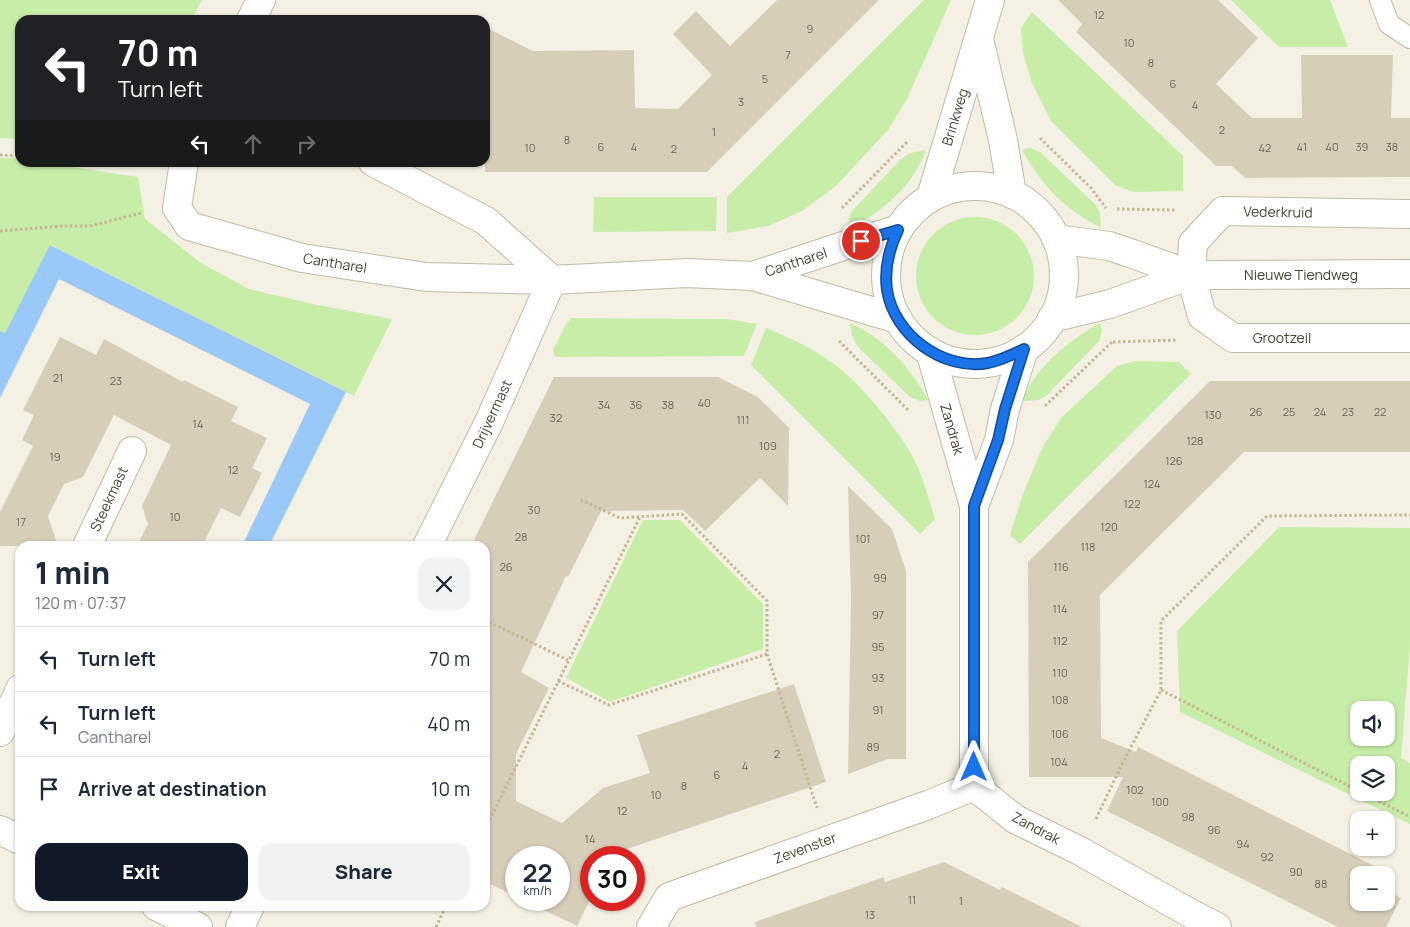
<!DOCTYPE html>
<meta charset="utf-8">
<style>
:root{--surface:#fff;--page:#f2f2f3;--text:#1f2937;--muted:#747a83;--line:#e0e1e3;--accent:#111827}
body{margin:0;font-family:Manrope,sans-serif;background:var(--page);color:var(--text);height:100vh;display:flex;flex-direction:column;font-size:19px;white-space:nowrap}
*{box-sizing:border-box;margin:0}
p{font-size:16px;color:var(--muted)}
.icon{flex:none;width:28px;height:28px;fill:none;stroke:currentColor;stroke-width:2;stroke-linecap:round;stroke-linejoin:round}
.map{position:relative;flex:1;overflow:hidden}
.side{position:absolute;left:15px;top:541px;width:475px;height:370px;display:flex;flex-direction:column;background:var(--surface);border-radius:15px;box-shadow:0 1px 4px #0004}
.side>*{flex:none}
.hud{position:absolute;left:15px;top:15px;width:475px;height:152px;border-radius:15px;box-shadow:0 1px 4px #0004;background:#202124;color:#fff;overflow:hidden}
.tools{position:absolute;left:1350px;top:701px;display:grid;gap:10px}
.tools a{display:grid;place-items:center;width:45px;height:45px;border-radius:10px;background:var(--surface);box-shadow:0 1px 4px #0004;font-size:25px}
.speed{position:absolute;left:505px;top:846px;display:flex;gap:10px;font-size:25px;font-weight:700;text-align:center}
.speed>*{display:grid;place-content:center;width:65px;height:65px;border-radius:50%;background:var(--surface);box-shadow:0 1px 4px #0004;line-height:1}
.speed small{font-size:12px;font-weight:400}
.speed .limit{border:8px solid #d22;background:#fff;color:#111}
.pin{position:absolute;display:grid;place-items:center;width:42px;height:42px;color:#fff;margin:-21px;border:2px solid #fff;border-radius:50%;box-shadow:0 1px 5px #0007}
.me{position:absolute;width:55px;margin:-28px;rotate:0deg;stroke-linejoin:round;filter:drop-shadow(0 0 4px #0008)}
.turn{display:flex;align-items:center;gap:18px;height:105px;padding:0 20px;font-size:22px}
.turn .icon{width:65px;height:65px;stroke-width:2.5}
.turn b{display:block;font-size:35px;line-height:42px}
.lanes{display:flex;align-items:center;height:48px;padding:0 20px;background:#0003;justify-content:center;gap:25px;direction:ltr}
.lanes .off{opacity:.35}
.round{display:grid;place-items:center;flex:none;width:52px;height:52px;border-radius:15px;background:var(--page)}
.overview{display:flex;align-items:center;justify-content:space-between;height:85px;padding:0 20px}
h1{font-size:30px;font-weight:800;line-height:38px}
.button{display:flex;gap:10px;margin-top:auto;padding:10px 20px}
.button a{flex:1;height:58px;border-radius:15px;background:var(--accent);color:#fff;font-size:20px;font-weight:800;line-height:58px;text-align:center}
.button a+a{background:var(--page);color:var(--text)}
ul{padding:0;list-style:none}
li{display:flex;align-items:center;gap:15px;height:65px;padding:0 20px;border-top:1px solid var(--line)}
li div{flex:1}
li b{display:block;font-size:19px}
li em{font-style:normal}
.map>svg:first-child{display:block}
</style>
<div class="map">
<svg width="1410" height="927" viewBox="0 0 1410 927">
<rect width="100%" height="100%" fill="#f4f1e4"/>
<g fill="#c8eda9" fill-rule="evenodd">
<polygon points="0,0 202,0 191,20 20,20 20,139 0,138"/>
<polygon points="924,0 951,0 907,99 888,130 835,187 802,211 768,226 727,233 727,197"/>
<polygon points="1231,0 1330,0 1348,47 1279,47"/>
<polygon points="1032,12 1183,156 1183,191 1134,192 1116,186 1051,121 1031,81 1023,53 1021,28"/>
<path d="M1029,148L1040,152L1095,204L1100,213L1101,228C1062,207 1044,188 1022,150Z"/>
<path d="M926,150C912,187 885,209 851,228L849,219L851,212L901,159L910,153Z"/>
<polygon points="0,158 19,158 20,162 47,163 138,177 145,219 201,263 249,289 313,304 392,319 354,396 51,245 5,333 0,331"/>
<polygon points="594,197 717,197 716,231 593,232"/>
<circle cx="975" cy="276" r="59"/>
<polygon points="571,318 727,319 757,324 744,356 555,357 553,350 565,326"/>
<path d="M850,323C884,338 911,368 928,400L920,401L910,397L858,347L852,336Z"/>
<path d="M1100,323L1102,331L1099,341L1047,395L1039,400L1023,401C1033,368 1071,339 1100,323Z"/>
<path d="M766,328C790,338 813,348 834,364C859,382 898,429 913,457C923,476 928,498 935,519L920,534L751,365Z"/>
<polygon points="1135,361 1179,362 1191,374 1020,544 1010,535 1023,494 1042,448 1061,418 1117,366"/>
<polygon points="643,520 680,520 763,604 763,649 610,702 566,678"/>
<path d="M1279,527L1410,528V645L1401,758L1410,763V824L1180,712L1177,631ZM1359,710H1386V738H1359ZM1359,765H1386V792H1359Z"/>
</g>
<polygon fill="#9ac9f7" points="50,245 346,392 269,546 242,546 310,404 59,279 0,398 0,331 5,333"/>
<g fill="#d7ceb9">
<polygon points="777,0 879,0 707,172 485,172 485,27 533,51 634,50 635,108 678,109 712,75 673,34 696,11 730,46"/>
<polygon points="1058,0 1218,0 1258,38 1216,84 1252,118 1302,118 1301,55 1393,55 1391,118 1410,118 1410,177 1245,178 1232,166 1216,166 1076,32 1082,24"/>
<polygon points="60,337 96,355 104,339 183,382 184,380 238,407 231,421 267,438 252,468 262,473 240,517 221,508 202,546 137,546 148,524 142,506 171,445 114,415 83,477 64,484 48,516 58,546 0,546 0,512 33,446 22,440 34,415 23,410"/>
<polygon points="554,377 718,377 758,397 789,428 788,506 760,478 705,531 683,510 601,511 568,577 566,576 521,672 549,688 516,754 516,801 562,823 603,788 650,773 637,735 794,684 826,782 609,855 612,858 591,858 591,898 577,926 523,900 559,900 559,858 516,858 516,897 485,881 485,546 471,546"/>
<polygon points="1210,381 1410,381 1410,452 1244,452 1100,595 1101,738 1136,752 1138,747 1390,874 1386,882 1386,875 1359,875 1359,902 1386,902 1386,890 1401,898 1386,927 1338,927 1107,811 1123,777 1029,777 1028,562"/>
<polygon points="848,486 892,529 906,571 906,759 888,759 848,774 851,599"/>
<polygon points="944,862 1000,890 1002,887 1082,927 756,927 755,922 884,877 885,882"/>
</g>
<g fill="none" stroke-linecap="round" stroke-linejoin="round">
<g stroke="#c0baa6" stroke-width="22">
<polyline id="service" points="1380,0 1389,24 1410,38"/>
</g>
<g stroke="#c0baa6" stroke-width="30">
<g id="minor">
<polyline points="251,20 261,0"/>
<polyline points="184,162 177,208 189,226 302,258 426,277 552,280 687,273 753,276 898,319"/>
<polyline points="373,162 486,221 552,280 489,422 427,546"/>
<polyline points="1410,214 1223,211 1193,243 1191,275 1202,316 1233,338 1410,338"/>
<polyline points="753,276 843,246 897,230"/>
<polyline points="930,351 974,506 974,786 1015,819 1080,851 1190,913 1217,927"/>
<polyline points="974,506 999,440 1005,409 1024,349"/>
<polyline points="87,546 132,451"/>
<polyline points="0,732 20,689"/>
<polyline points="0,830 20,840"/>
<polyline points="156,906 198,927"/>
<polyline points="240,927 250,906"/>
<polyline points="651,927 669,897 928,805 974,786"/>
</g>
</g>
<g stroke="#c0baa6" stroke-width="30">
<g id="tertiary">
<polyline points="979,39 1003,140 1012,194"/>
<circle cx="975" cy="275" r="89"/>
<polyline points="931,197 990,0"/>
<polyline points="1056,239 1109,246 1133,254 1191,275"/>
<polyline points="1052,318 1110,304 1191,275 1410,274"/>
</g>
</g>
<g stroke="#c4b796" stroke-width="3" stroke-dasharray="2.5 2.5" stroke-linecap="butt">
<polyline points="1040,138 1091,188 1106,208"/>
<polyline points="0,155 20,156"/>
<polyline points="134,162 148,164"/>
<polyline points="842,208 908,141"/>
<polyline points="1117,209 1175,210"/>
<polyline points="0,231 63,226 90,226 141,213"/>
<polyline points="839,341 909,411"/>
<polyline points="1113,342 1177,340"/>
<polyline points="1045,406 1112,342"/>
<polyline points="485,620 568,660"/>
<polyline points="767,654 817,808"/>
<polyline points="558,681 609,705 767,654 767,601 682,514 620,518 579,499"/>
<polyline points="1161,690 1359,791"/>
<polyline points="1361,792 1410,817"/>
<polyline points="1096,819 1122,764 1161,690 1161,621 1267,516 1410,515"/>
<polyline points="485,829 640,517"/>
<polyline points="436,927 446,906"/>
</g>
<use href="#service" stroke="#fff" stroke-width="20"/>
<use href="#minor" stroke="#fff" stroke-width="28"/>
<use href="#tertiary" stroke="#fff" stroke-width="28"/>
</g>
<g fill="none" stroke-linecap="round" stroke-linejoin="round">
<g stroke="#114b97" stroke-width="12">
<path id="route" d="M861,241L898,230C889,249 884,269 887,290C894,335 943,371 988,363C1001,360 1012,355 1024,349L1005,409L998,440L974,506V767"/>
</g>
<use href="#route" stroke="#1a73e8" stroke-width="9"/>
</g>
<g text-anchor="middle" stroke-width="4" stroke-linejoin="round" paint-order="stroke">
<g font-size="11" fill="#6b6455">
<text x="1099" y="19">12</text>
<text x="810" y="33">9</text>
<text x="1129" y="47">10</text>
<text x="788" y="59">7</text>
<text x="1151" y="67">8</text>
<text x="765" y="83">5</text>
<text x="1173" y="88">6</text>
<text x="741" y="106">3</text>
<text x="1195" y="109">4</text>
<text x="1222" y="134">2</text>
<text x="714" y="136">1</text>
<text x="567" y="144">8</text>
<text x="601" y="151">6</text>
<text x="634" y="151">4</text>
<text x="1302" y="151">41</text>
<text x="1332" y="151">40</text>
<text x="1362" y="151">39</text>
<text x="1392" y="151">38</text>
<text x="530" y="152">10</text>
<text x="1265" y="152">42</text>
<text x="674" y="153">2</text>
<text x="58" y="382">21</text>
<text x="116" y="385">23</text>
<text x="704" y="407">40</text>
<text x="604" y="409">34</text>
<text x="636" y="409">36</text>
<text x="668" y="409">38</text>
<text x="1256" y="416">26</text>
<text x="1289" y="416">25</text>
<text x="1320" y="416">24</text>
<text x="1348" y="416">23</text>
<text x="1380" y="416">22</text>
<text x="1213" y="419">130</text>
<text x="556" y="422">32</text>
<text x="743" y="424">111</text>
<text x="198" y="428">14</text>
<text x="1195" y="445">128</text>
<text x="768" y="450">109</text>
<text x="55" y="461">19</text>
<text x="1174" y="465">126</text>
<text x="233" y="474">12</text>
<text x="1152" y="488">124</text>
<text x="1132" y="508">122</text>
<text x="534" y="514">30</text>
<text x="175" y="521">10</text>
<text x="21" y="526">17</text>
<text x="1109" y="531">120</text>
<text x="521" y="541">28</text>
<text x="863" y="543">101</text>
<text x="1088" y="551">118</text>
<text x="506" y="571">26</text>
<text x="1061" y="571">116</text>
<text x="880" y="582">99</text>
<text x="1060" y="613">114</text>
<text x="878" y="619">97</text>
<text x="1060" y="645">112</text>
<text x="878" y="651">95</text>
<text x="1060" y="677">110</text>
<text x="878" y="682">93</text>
<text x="1060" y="704">108</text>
<text x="878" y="714">91</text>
<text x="1060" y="738">106</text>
<text x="873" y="751">89</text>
<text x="777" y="758">2</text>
<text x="1059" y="766">104</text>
<text x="745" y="770">4</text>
<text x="717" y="779">6</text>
<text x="684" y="790">8</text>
<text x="1135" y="794">102</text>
<text x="656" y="799">10</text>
<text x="1160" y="806">100</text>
<text x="622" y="815">12</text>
<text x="1188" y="821">98</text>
<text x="1214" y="834">96</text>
<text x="590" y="843">14</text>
<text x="1243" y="848">94</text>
<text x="1267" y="861">92</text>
<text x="1296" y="876">90</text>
<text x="1321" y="888">88</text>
<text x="912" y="904">11</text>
<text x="961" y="905">1</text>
<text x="870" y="919">13</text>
</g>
<g font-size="14" fill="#474134" stroke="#fff">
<text transform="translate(955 117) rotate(-73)" y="5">Brinkweg</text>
<text transform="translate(1278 212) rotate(1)" y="5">Vederkruid</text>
<text transform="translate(796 262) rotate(-18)" y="5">Cantharel</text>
<text transform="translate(335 263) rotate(9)" y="5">Cantharel</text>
<text x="1301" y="280">Nieuwe Tiendweg</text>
<text x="1282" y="343">Grootzeil</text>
<text transform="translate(492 414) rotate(-65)" y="5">Drijvermast</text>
<text transform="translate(952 429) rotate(74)" y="5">Zandrak</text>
<text transform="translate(109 499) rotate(-65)" y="5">Steekmast</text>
<text transform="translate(1036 828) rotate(28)" y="5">Zandrak</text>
<text transform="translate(805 848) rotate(-20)" y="5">Zevenster</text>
</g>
</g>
</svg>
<div class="tools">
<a><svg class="icon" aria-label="sound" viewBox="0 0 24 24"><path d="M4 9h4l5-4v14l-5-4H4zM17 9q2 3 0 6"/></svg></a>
<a><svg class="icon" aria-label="layers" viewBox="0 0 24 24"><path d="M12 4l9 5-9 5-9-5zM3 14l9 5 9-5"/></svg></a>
<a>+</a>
<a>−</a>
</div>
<div class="speed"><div>22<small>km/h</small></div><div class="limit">30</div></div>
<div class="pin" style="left:861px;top:241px;background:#d93025"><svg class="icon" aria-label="arrive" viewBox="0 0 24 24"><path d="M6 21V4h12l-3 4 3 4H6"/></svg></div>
<svg class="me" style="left:974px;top:767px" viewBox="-20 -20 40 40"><path d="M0-17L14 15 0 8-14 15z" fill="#1a73e8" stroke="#fff" stroke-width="4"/></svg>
<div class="hud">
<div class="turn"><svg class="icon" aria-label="left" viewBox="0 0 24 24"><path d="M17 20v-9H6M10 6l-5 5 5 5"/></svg><div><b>70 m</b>Turn left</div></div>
<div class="lanes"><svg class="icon" aria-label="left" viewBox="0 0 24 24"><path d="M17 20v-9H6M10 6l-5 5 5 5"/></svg><svg class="icon off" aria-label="ahead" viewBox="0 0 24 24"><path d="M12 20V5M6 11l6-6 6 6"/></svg><svg class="icon off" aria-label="right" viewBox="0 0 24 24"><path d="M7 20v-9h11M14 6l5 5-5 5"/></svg></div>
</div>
<section class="side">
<div class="overview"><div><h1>1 min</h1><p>120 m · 07:37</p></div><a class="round"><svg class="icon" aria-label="close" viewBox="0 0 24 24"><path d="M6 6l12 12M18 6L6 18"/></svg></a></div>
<ul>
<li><svg class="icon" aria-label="left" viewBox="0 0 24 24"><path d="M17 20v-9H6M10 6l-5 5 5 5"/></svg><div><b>Turn left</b></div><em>70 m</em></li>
<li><svg class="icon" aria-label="left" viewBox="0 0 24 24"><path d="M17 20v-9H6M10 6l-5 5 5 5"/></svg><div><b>Turn left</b><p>Cantharel</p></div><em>40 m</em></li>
<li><svg class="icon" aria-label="arrive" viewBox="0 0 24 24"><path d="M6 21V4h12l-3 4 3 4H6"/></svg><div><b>Arrive at destination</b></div><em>10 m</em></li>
</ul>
<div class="button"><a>Exit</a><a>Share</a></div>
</section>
</div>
